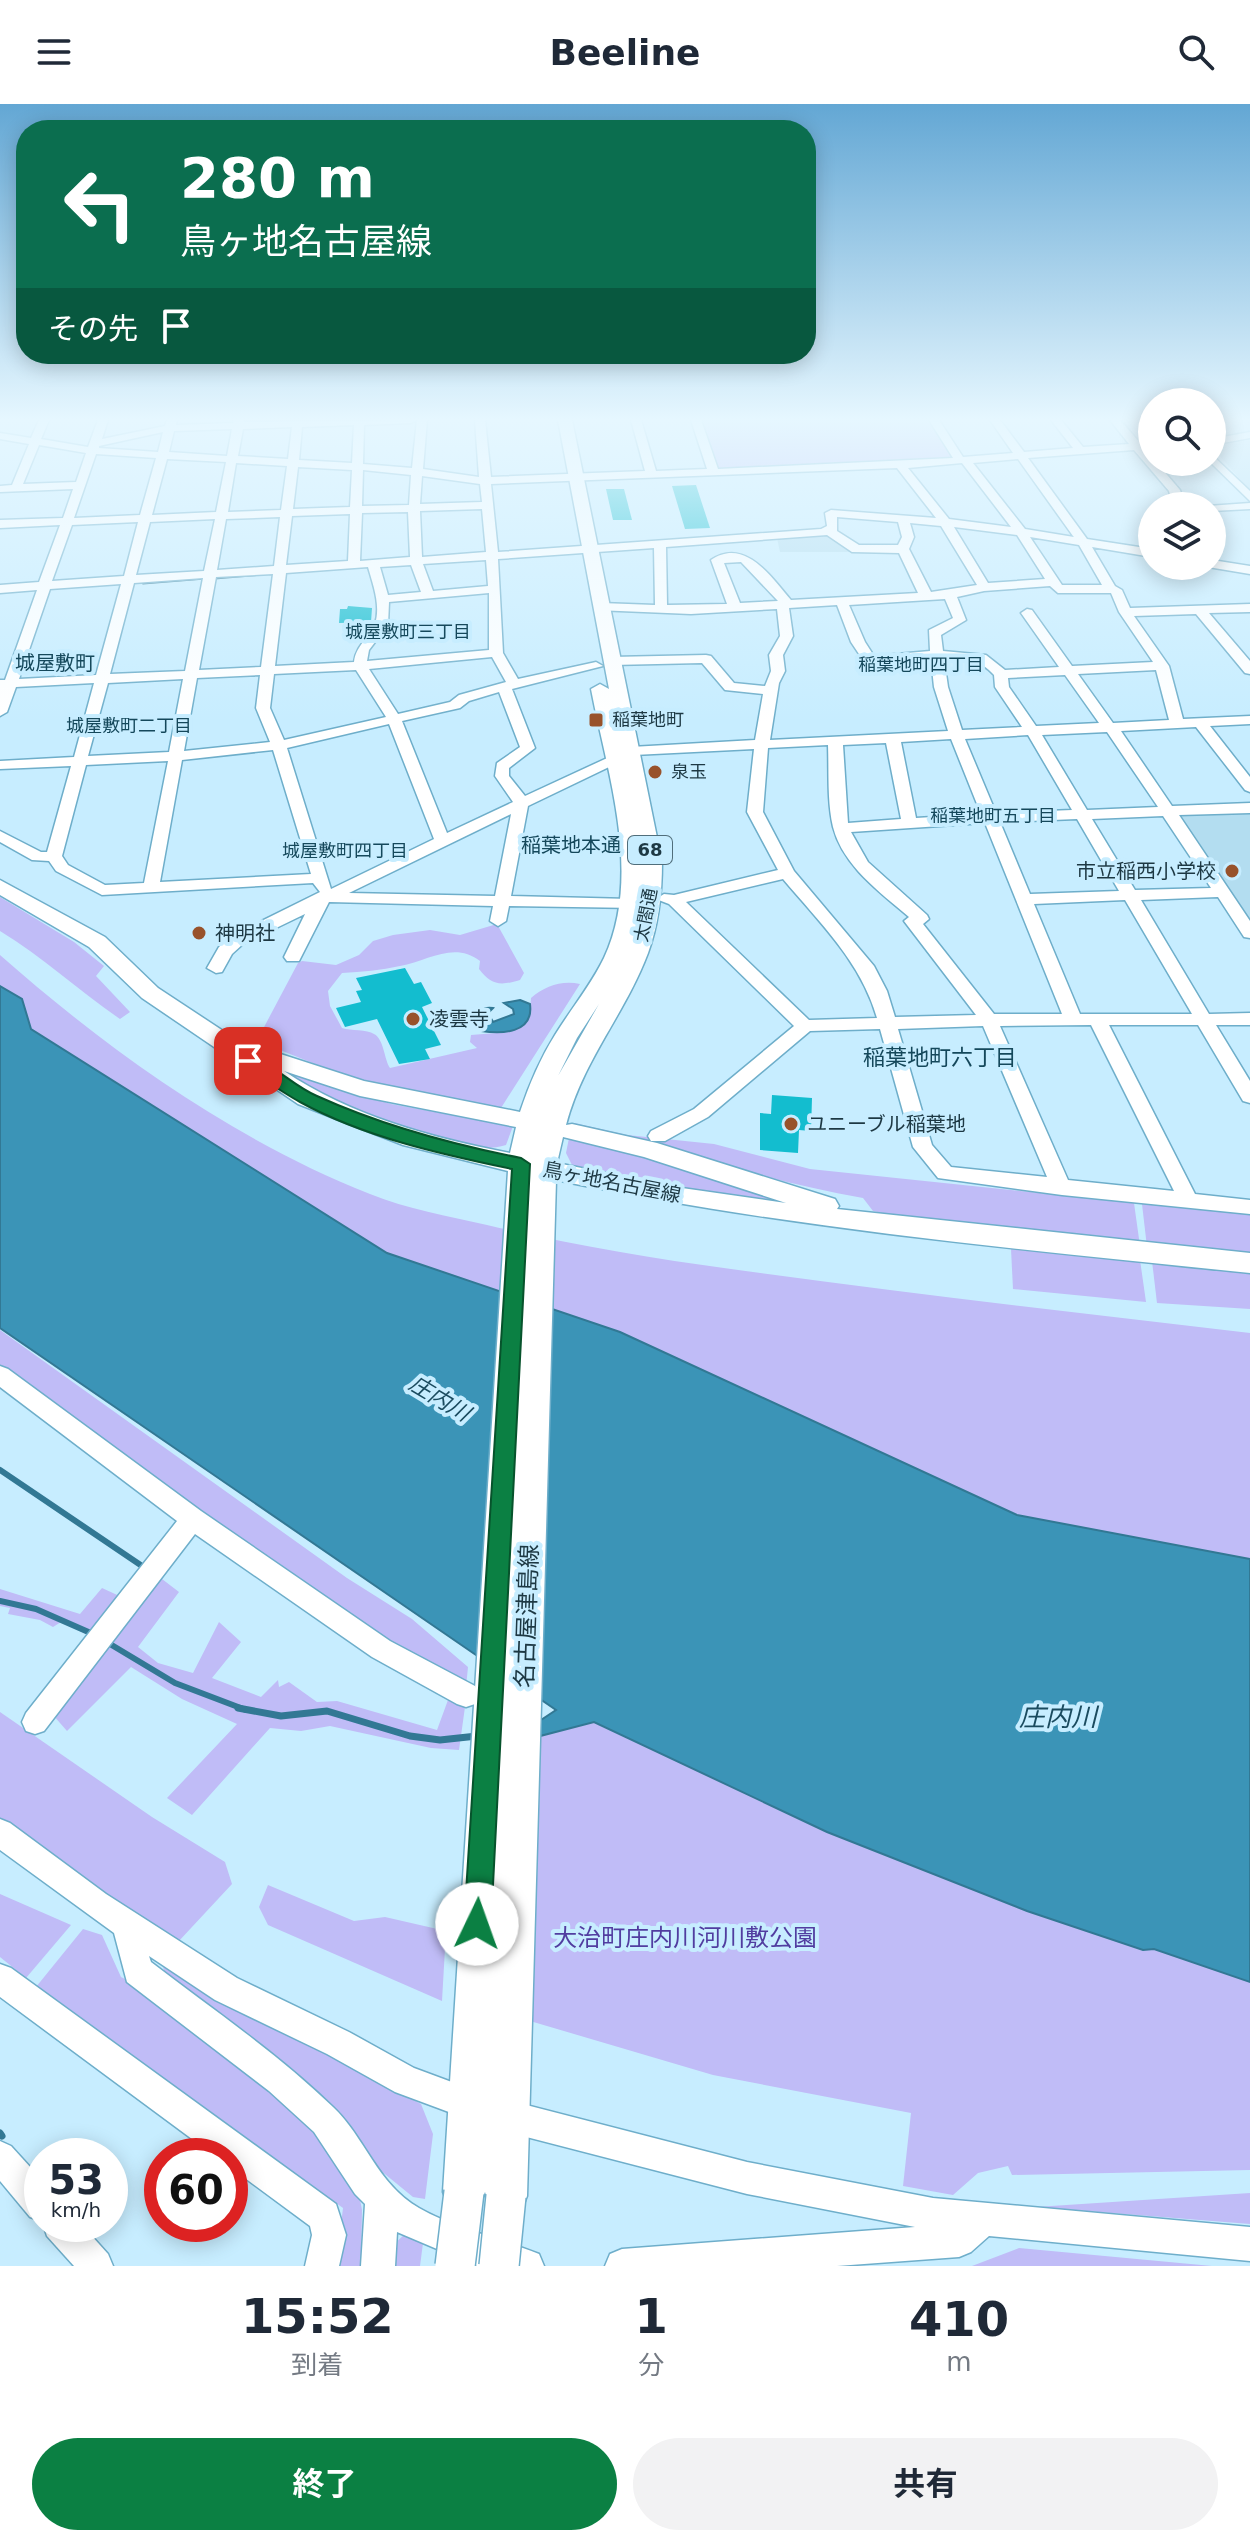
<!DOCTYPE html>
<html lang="ja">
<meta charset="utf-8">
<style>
:root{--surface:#fff;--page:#f2f2f3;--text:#1f2937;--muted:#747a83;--accent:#0b8043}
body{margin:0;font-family:"DejaVu Sans","Noto Sans JP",sans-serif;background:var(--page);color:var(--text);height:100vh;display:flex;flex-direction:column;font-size:30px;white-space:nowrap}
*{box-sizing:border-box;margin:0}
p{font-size:26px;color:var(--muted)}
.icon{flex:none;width:44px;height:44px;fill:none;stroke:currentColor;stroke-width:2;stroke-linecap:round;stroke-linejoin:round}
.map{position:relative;height:2162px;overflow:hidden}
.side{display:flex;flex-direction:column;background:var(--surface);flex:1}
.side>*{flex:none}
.banner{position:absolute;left:16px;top:16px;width:800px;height:244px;border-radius:32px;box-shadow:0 4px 20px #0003;background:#0b6e4f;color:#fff;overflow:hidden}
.buttons{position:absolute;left:1138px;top:284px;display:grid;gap:16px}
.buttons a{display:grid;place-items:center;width:88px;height:88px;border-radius:50%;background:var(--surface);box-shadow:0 4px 20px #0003;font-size:40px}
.speed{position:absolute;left:24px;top:2034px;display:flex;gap:16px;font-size:40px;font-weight:700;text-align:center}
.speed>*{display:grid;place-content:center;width:104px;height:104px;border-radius:50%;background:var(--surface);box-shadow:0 4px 20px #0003;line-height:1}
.speed small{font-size:20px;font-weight:400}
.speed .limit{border:12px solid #d22;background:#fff;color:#111}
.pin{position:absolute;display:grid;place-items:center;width:68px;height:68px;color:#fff;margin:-34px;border-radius:16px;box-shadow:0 4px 12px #0006}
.me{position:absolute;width:88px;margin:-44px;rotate:3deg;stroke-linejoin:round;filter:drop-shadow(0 0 6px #0008)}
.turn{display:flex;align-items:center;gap:28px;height:168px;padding:0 32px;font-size:36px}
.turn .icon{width:104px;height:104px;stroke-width:2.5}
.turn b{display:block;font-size:56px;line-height:68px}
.then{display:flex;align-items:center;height:76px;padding:0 32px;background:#0003;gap:16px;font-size:30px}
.eta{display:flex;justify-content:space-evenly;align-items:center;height:136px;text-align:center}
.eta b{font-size:48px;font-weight:700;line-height:56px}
.action{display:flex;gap:16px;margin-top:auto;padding:16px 32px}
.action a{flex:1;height:92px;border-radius:48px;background:var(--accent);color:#fff;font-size:32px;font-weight:700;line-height:92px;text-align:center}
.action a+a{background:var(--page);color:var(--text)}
header{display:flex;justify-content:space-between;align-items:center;height:104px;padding:0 32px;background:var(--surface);font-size:36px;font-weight:700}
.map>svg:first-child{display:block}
</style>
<header><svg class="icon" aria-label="menu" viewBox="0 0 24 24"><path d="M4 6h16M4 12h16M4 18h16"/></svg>Beeline<svg class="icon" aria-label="search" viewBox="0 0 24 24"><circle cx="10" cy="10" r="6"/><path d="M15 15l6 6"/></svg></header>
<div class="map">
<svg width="1250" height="2162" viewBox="0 0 1250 2162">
<rect width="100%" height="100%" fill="#c7edff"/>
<g fill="#b3ddf0">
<polygon points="1250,336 1250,387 1212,343"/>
<polygon points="831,430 850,448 780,448 777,434"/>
<polygon points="1250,709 1250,821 1176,712"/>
</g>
<g fill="#c0bcf7">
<polygon points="700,316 930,316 954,353 718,364"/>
<path d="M0,793L74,838L104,862L96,872L130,908L120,915C79,887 43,853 0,827Z"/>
<path d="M497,820L524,869L520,876C500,882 491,881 479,865L480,857C454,837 428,857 400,862C381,866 362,868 342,869L328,887L330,902L342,924C351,927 367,925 374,930C384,935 384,955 390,964L477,944L470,938L471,931L496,929L530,907L531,894C545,882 562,876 580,880L501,1004L483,1003L350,974L265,940L256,929L263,925L298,859L302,857L336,861L359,851L373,837L393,831L430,826L460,831Z"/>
<path d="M0,851C110,948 234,1036 370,1090C407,1105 448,1112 487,1121C568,1140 648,1154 731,1165C904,1189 1077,1209 1250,1229V1455L1017,1411L620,1228L387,1149L31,925L22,895L0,882Z"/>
<path d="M286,968L391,1000L513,1022L506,1041C454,1058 332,997 286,968Z"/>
<path d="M574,1019L627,1031L714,1040L810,1065L1134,1099L1140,1142L926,1119L873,1107L863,1094C765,1077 671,1045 574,1022Z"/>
<polygon points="569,1034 646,1051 801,1103 679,1086 573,1063 566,1049"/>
<polygon points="1142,1100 1250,1110 1250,1152 1147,1143"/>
<polygon points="1011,1145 1140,1156 1146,1198 1013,1185"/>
<polygon points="1152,1157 1250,1166 1250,1205 1157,1199"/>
<polygon points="0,1226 347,1474 412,1515 468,1563 466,1583 404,1550 0,1268"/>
<polygon points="162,1475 179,1488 138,1543 158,1559 193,1569 219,1518 241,1538 212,1574 261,1593 278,1576 279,1583 289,1578 317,1598 337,1597 437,1626 448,1596 465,1603 459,1646 431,1644 330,1622 301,1627 270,1624 192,1711 167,1694 237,1620 182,1595 131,1563 67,1627 53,1611 154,1476"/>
<polygon points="102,1484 126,1495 92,1533 61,1518 53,1523 40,1516 8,1510 10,1504 0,1502 0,1485 80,1510"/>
<polygon points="0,1608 152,1713 225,1758 232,1780 178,1838 72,1771 0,1717"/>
<polygon points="594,1618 827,1728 1027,1807 1143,1846 1154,1845 1250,1878 1250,2066 1012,2071 1008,2062 978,2069 953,2091 903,2082 911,2009 713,1971 530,1917 540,1632"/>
<polygon points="268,1781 354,1817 385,1813 446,1827 442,1897 268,1821 259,1803"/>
<polygon points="0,1790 71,1821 26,1874 0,1853"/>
<polygon points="83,1825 102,1831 121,1873 157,1892 295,2003 358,2085 362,2106 361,2162 336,2162 343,2104 36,1883"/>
<polygon points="163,1863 421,2000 433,2030 425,2095 413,2093 375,2062 304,1975 165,1869"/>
<polygon points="1250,2089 1250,2120 1036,2103"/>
<polygon points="406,2129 423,2139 420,2162 392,2162 391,2143"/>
<polygon points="1019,2144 1212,2162 972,2162"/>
</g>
<g fill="#3b94b7" stroke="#327894" stroke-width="2">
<polygon points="0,882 22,895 31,925 387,1149 620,1228 1017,1411 1250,1455 1250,1878 1154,1845 1143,1846 1027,1807 827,1728 594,1618 540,1632 532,1622 556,1606 0,1224"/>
<path d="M520,896L530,900C534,930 501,930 481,927L474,919C475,909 483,902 493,904L488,909L493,918L514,910L513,905L504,899Z"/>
</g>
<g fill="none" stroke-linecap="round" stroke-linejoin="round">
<g stroke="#327894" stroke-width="3">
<polyline points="215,474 262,470"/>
<polyline points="143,479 205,474"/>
</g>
<g stroke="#327894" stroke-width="6">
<polyline points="0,1366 145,1464"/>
<polyline points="0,1497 36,1505 93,1530"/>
<polyline points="105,1537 175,1579 246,1606"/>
</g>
<g stroke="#327894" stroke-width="7">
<polyline points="238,1604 281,1612 327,1607 410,1632 440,1636 477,1632"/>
<polyline points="0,2029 2,2032"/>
</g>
</g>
<g fill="#13bdcf">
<polygon points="696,381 710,424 685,425 672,382"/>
<polygon points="606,385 624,385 632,416 613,416"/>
<polygon points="348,502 372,504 371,518 339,519 340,505 347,505"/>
<polygon points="405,864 414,880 421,878 432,899 422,903 441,941 425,945 430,955 399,960 377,915 345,923 336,904 361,898 356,887 362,886 356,874"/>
<polygon points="772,991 812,994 811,1027 799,1026 798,1049 760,1046 760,1009 771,1010"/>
</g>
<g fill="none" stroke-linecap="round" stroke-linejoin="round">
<g stroke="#6eaeca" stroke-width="3">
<g id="minor">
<path d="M39,316H49L41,335L88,343L98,316H108L102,335L165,322L167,316H177L176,321L233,319L234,316H244V318L416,316L411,319L364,321L363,360L412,364L417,316H427L423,365L479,373L475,316H485L491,373L645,367L631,316H641L656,367L707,365L691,316H701L718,365L953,354L929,316H939L963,353L1013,349L990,316H1000L1024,348L1073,344L1051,316H1061L1083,343L1129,340L1110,316H1120L1140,339L1152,338V344L1145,345L1152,358H1156L1180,386L1185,402H1173L1169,387L1134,346L1028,354L1087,435L1152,445V453L1092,443L1115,482L1122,486L1130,504L1250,500V508L1209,509L1250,557V570L1245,569L1196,510L1134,512L1169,562L1183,615L1250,612V620L1210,622L1250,673V688L1245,686L1196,623L1121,627L1172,702L1250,699V709L1179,711L1250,817V834L1244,833L1218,793L1141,796L1209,910L1250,909V921H1216L1250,977V999L1243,997L1198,921H1109L1195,1090L1250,1096V1110L1062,1091L938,1074L913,1043L880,925L810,927L708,1013L665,1037H651L648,1032L651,1027L694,1005L794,922L669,800L656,795L664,790L674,791L778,766L747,708L754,645L634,651L528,702L511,792L630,795L638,800L636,804L509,802L506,817L498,822L490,817L493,802L329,798L299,857H287L284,853L305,810L243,840L232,850L222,868L216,869L207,864L219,843L231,832L320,788L313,779L102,791L56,767L49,757L32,756L0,738V727L41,748H47L71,662L0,665V657L74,653L94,579L16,583L7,608L0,612V576H5L37,486L0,489V481L39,478L60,421L0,424V416L63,414L73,385L0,388V382L12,381L29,340L0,335V329L31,334ZM354,321L352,359L299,356L302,323ZM292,323L288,355L238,352L243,325ZM232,325L227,352L169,348L174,327ZM163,328L158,348L99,344V342ZM39,341L86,349L76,378L23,380ZM96,350L156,354L140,411L74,414ZM167,355L226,358L216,408L152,411ZM1018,355L1073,432L1074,433L1025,425L973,359ZM236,359L287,362L281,406L228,408ZM962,359L1011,423L949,415L908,364ZM298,363L352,366L350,403L293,405ZM897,364L936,414L831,406L825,409L827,422L821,425L498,448L491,380ZM363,366L411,371L409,401L362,402ZM422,372L480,380L482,398L420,400ZM482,405L486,448L422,453L420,407ZM408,408L410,453L360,457L362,409ZM350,410L348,457L286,461L292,412ZM280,413L274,462L217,466L226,415ZM837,413L898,418L902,433L898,441H859L837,427ZM215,415L204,467L136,471L150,418ZM138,418L124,472L52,477L72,421ZM910,419L941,422L977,481L931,488L909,445L914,433ZM954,423L1017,431L1045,475L988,479ZM827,431L852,448L899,449L918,489L791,496C771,473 745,433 711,456L727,500L667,501L666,443ZM1030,433L1079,441L1102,481H1062ZM654,444L655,501L601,499L596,500V506L691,510L777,505L780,532L769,551L771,567L765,582L734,579L711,552L706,551L612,553L605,557L612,561L702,559L725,586L763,590L755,636L631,643L525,692L509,672V664L535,644L512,585L603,562L596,558L518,575L503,549L498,455ZM486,456L488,482L433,487L423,460ZM741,458L778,497L740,499L724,459ZM411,461L421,488L388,491L380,463ZM368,463C373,481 381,501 375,520C369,535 356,541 354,558L275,562L286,469ZM273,470L261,563L199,566L216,473ZM203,474L185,567L110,570L134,479ZM121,480L96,571L19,575L50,485ZM1050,482L1058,489H1111L1119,508L1153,558L1072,562L1032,506L1027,505L1021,509L1059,563L1005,566L986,551L943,547L941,531L966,516L957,493L984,487ZM489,489V546L367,557L369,546L388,521L389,498ZM945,495L953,514L929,526L930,547L874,552L865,538L849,501ZM837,501L851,538L865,559L931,555L934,583L948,627L770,636L779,579L785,567L783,551L793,532L789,504ZM492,553L506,578L459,591L450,598L398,610L369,565ZM944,555C965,555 980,555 994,571L995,583L1022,623L962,626L948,583ZM356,566L386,613L284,636L270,604L274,570ZM1156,566L1169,616L1113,619L1078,570ZM260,571L256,604L270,638L184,647L197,574ZM1065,571L1099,619L1036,622L1009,583L1008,574ZM183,575L169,648L88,652L108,579ZM499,588L520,643L497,659L495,672L513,698L447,729L402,617L460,604L469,597ZM389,620L434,735L331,785L287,644ZM1107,628L1158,703L1087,706L1042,631ZM1028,631L1072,706L996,709L965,635ZM951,635L981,710L916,714L901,638ZM886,639L901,715L848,719L843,641ZM828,641C829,668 827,697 833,723C843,762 880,788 909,813L904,817L976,911L895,913L887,887L874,862L794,767L763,708L768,644ZM273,646L311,770L160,778L182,656ZM168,657L144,779L105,781L68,761L62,752L86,661ZM511,710L495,792L349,789ZM1163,712L1211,784L1135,786L1092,715ZM1077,715L1119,787L1030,790L1000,718ZM985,719L1062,910H994L923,820L929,815L927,811L868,758L851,728ZM783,775C820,819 861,858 877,914L809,916L686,798ZM1125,796L1192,910H1080L1034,800ZM1091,921L1174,1087L1068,1076L1000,922ZM983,922L1047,1073L951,1063L932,1041L898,925Z"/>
<polygon points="1250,328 1250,334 1212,341 1212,335"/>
<polygon points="1212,351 1250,387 1250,397 1210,358"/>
<polygon points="1250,399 1250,405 1212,407 1212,402 1208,402"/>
<polygon points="1212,456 1250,462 1250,470 1208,463 1212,462"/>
<polygon points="0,1262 8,1265 201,1407 390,1537 475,1582 479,1591 475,1600 466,1603 457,1600 372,1553 195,1430 44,1627 35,1630 26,1627 22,1618 26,1609 177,1417 0,1283"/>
<path d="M0,1715L10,1719L106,1790L237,1874L349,1928L414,1964L484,1990L489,2001L484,2012L473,2017L395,1988L327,1950L215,1896L149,1852L151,1858C212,1905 277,1949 333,2003C365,2033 377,2080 419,2104C456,2125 500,2134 539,2150L544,2162H477L397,2128L395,2162H361L365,2100L355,2090L314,2028L269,1987L127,1878L114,1829L0,1746Z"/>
<polygon points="0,1860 11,1864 336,2100 346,2131 339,2162 305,2162 312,2131 310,2122 230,2063 230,2052 215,2052 0,1893"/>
<polygon points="503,1995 747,2058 933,2094 1250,2123 1250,2157 989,2132 971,2148 959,2153 837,2162 605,2162 610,2150 622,2145 915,2123 747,2090 503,2027 492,2022 487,2011 492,2000"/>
<polygon points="0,2037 11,2042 42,2076 42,2117 30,2113 0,2077"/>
<polygon points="43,2120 81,2120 108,2150 113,2162 74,2162 47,2132"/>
</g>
</g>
<g stroke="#6eaeca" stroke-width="3">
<path id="major" d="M558,316H572L662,758C662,789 659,819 648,849C625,910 583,956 566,1021L572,1020L657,1039L835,1095L839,1102L837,1105L1250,1149V1169C1017,1145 785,1124 556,1076L527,2092L521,2107L506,2113L491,2107L485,2088L479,2103L464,2109L449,2103L443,2088L508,1067L403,1041L298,1000L142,894L89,843L0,791V776L105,833L158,884L249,944L265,945L364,977L520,1008C529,981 540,955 555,931C571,905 591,881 604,854C643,771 607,669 591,585L600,580L609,585ZM599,900L558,972L577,934ZM284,967L360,992L516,1023L510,1049C432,1034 351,1012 284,967ZM563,1033L644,1053L786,1099L675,1083L557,1059Z"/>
</g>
<use href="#minor" fill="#fff" fill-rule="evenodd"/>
<use href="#major" fill="#fff" fill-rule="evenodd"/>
<g stroke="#6eaeca" stroke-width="42" stroke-linecap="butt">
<g id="major-bridge">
<polyline points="455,2162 464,2088"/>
<polyline points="499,2162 506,2092"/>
</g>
</g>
<use href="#major-bridge" stroke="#fff" stroke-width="39"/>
</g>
<linearGradient id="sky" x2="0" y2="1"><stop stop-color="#63a7d4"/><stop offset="0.51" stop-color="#e6f7ff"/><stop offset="1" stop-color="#e6f7ff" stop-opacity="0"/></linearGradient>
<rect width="1250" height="618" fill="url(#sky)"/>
<path fill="#0b8043" stroke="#07532c" stroke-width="2" d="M248,952C273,959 293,982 317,992C383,1022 450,1040 521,1054L530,1060L491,1820L487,1830L477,1834L468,1830L464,1820L512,1065C440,1050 364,1033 300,998C280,987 261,973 242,961L240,957L242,954Z"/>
<g fill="#98522b" stroke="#c7edff" stroke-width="3">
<rect x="588" y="608" width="16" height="16" rx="4"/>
<circle cx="655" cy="668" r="8"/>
<circle cx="1232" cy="767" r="8"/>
<circle cx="199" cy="829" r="8"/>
<circle cx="413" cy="915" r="8"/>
<circle cx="791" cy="1020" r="8"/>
</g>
<g text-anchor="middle" stroke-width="8" stroke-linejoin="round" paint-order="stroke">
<g font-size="18" fill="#15485b" stroke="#c7edff">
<text x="408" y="534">城屋敷町三丁目</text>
<text x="921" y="567">稲葉地町四丁目</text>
<text x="129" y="628">城屋敷町二丁目</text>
<text x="993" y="718">稲葉地町五丁目</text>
<text x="345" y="753">城屋敷町四丁目</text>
</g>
<g font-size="18" fill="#1d3843" stroke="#c7edff" text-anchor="start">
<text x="612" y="622">稲葉地町</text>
<text x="671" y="674">泉玉</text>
</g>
<rect fill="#c7edff" stroke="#506e7b" stroke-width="2" x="628" y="732" width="44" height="28" rx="6"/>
<g font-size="18" font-weight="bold" fill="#1d3843">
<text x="650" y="752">68</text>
</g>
<g font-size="18" fill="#1d3843" stroke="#c7edff">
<text transform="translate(646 811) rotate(-79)" y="6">太閤通</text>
</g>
<g font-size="20" fill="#15485b" stroke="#c7edff">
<text x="55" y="566">城屋敷町</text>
<text x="571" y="748">稲葉地本通</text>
</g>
<g font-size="20" fill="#1d3843" stroke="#c7edff" text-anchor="start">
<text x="1216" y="774" text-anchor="end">市立稲西小学校</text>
<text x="215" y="836">神明社</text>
<text x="429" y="922">凌雲寺</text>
<text x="807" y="1027">ユニーブル稲葉地</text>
</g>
<g font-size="20" fill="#1d3843" stroke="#c7edff">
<text transform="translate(612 1078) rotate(11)" y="7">鳥ヶ地名古屋線</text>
</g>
<g font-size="22" fill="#15485b" stroke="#c7edff">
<text x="940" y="961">稲葉地町六丁目</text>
</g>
<g font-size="22" font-style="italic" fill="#1a4b5f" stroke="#c7edff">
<text transform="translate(440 1294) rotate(31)" y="8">庄内川</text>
</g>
<g font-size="24" fill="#1d3843" stroke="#c7edff">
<text transform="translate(527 1512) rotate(-88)" y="8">名古屋津島線</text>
</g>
<g font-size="24" fill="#513da0" stroke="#c7edff">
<text x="685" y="1842">大治町庄内川河川敷公園</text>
</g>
<g font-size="26" font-style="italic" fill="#1a4b5f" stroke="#c7edff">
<text x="1058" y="1622">庄内川</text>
</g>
</g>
</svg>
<div class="buttons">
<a><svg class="icon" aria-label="search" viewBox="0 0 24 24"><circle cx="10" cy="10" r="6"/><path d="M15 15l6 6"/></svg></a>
<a><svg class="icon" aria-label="layers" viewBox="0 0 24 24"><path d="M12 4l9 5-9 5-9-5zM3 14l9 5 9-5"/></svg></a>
</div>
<div class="speed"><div>53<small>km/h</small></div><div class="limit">60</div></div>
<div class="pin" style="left:248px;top:957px;background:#d93025"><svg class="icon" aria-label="arrive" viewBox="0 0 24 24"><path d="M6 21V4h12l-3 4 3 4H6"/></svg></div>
<svg class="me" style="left:477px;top:1820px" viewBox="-20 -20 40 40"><circle r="19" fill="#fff"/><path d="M0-13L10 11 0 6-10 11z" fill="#0b8043"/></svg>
<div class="banner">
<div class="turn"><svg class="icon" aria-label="left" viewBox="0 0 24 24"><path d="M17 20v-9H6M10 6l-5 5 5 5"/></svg><div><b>280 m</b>鳥ヶ地名古屋線</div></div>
<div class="then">その先<svg class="icon" aria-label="arrive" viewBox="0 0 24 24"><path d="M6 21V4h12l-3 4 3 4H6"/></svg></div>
</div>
</div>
<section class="side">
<div class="eta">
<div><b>15:52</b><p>到着</p></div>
<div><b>1</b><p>分</p></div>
<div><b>410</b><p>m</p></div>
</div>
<div class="action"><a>終了</a><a>共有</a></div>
</section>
